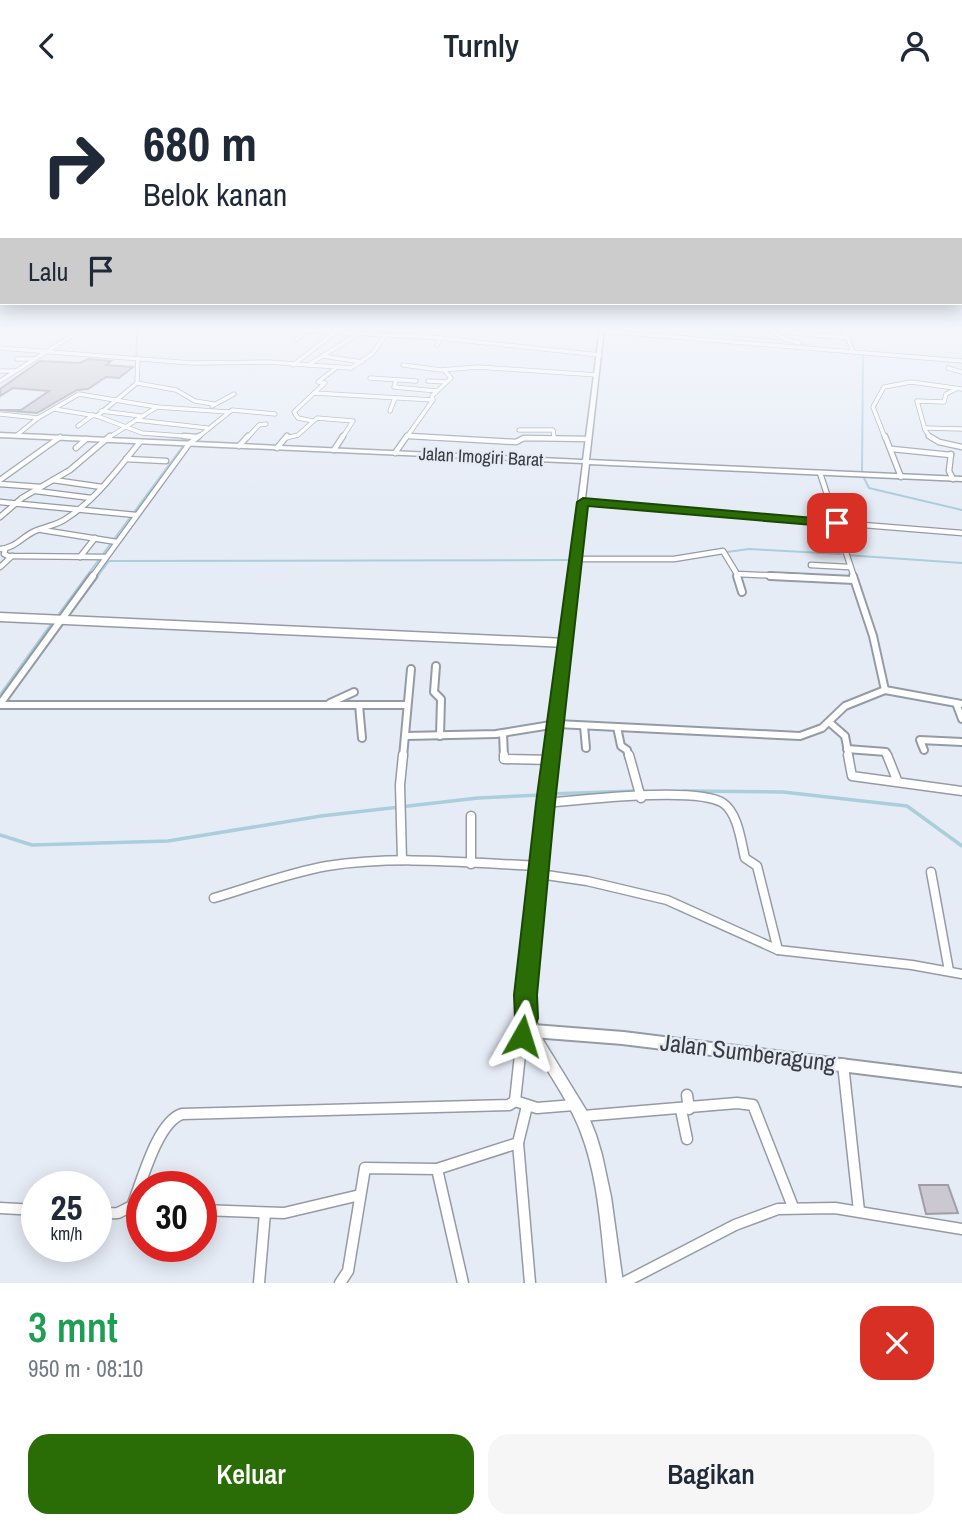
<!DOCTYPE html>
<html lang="id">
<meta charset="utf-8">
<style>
:root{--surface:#fff;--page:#f6f6f7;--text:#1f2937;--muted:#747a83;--accent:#2a6d06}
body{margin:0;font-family:"Archivo Narrow",sans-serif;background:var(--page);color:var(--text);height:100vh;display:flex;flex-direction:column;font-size:26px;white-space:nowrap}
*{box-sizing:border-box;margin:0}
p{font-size:23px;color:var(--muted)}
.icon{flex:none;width:38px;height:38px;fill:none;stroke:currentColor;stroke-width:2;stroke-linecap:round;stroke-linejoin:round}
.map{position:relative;height:1192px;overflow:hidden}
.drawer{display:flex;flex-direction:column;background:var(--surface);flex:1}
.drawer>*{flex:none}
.top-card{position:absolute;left:0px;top:0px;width:962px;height:214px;box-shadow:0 4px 18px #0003;background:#fff;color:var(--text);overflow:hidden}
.speed{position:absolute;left:21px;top:1080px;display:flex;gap:14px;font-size:35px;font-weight:700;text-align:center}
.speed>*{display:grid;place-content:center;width:91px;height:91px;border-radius:50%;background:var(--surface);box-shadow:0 4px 18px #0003;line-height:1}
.speed small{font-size:18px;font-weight:400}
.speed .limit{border:10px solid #d22;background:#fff;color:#111}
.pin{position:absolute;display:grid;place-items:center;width:60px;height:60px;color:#fff;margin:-30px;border-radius:14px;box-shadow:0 4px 10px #0006}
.me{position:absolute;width:77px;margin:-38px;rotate:6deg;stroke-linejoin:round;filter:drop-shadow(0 0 5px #0008)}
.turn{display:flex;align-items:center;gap:24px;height:147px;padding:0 28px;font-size:32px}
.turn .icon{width:91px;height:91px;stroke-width:2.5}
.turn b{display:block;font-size:49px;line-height:60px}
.then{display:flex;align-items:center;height:66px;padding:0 28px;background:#0003;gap:14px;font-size:26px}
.round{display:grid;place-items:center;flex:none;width:74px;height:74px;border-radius:21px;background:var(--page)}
.overview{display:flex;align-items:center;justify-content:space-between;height:119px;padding:0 28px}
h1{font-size:42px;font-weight:600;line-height:52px;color:#1e9e55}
.primary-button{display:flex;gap:14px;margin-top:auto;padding:14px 28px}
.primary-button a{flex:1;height:80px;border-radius:21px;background:var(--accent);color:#fff;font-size:28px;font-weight:600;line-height:80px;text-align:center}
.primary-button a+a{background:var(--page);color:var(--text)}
header{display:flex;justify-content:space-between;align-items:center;height:91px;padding:0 28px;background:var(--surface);font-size:32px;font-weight:600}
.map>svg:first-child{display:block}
</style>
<header><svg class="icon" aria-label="back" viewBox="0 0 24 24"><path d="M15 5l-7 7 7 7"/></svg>Turnly<svg class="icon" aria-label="person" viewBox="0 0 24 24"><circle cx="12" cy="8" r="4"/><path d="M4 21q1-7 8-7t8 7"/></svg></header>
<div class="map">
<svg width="962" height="1192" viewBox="0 0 962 1192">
<rect width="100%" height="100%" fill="#e6ecf6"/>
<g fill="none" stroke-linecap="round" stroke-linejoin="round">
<g stroke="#aacedc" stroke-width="2">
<polyline points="642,237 785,249"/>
<polyline points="798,252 812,256"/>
<polyline points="136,269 137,237"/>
<polyline points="103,329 94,325 110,312"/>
<polyline points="149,344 185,348"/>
<polyline points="862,382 863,261"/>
<polyline points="864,387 869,397 962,419"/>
<polyline points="727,461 749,458 841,463"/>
<polyline points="846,464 962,472"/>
<polyline points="86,486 183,355"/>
<polyline points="97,486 109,470 571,469"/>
</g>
<g stroke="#aacedc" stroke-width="2.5">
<polyline points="80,509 98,485"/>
<polyline points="56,527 87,485"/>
<polyline points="0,604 52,532"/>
</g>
<g stroke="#aacedc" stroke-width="3.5">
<polyline points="684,700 783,701 907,715 962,755"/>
<polyline points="548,703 636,700"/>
<polyline points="0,744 32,754 168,750 321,725 478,707 541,704"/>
</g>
</g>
<g fill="#cbc8d2" stroke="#a09da7" stroke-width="2">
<polygon points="88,268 111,270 106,274 133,276 119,287 106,286 88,298 77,299 37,322 0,319 21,319 49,300 13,297 0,305 0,298 40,270 80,272"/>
<polygon points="919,1094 948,1094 958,1122 926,1123"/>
</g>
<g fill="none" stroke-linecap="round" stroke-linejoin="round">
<g stroke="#959ba4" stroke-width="5">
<g id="minor-far4">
<polyline points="387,237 386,239 399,240"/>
<polyline points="767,237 785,248 799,252"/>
<polyline points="780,237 782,241 849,247"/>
<polyline points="844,237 853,261"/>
<polyline points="602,240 962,270"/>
<polyline points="427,246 440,247 437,254"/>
<polyline points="440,247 600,264"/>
<polyline points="297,248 306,240 427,246 435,237"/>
<polyline points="0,257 192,272 268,271 351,277 372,263 385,245"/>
<polyline points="322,265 362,271"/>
<polyline points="17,268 35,268"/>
<polyline points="293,274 337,240"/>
<polyline points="308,274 358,243"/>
<polyline points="403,274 441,279 478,276 597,284"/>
<polyline points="337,276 318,291 325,292 314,302 433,309"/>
<polyline points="948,277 962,281"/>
<polyline points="0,280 15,280"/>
<polyline points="370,287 416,290"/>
<polyline points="396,289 394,296 437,300"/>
<polyline points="0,290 84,237"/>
<polyline points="428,290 446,291"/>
<polyline points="137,292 176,299 195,310 214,313"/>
<polyline points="212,315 234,303"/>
<polyline points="157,316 228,321"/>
<polyline points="54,318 97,325 142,342 197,346"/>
<polyline points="101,320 141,325"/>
<polyline points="390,320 395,307"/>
<polyline points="0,323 38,327"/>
<polyline points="97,325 137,292 138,267"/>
<polyline points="136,329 207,337"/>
<polyline points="313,330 298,327 294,321 314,302"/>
<polyline points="78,335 93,324"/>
<polyline points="925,337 962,338"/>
<polyline points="519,339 553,339 554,346"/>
<polyline points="17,344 38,327 79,303 157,316 108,347"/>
<polyline points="408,345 440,347"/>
<polyline points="197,347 232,319 275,323"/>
<polyline points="247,347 259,334 266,333"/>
<polyline points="286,347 298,344 317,327 353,330 342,347"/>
<polyline points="406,347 433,309 432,305 451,287 444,279"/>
<polyline points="885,347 873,316 884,296 911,291 962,298"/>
<polyline points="931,347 925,339 917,310 944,311 946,303 956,298"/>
</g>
</g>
<g stroke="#959ba4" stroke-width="7">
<g id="minor-far3">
<polyline points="184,345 197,346"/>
<polyline points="409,345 516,351 524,347 589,348"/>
<polyline points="885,345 901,386"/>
<polyline points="929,345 939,351 962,356"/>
<polyline points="239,355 248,345"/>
<polyline points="76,357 86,348"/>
<polyline points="277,357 287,345"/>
<polyline points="892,358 951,364"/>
<polyline points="334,359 343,345"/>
<polyline points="395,362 407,345"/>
<polyline points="951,363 949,380 953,388"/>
<polyline points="126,368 166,370"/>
<polyline points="820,382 854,486"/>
<polyline points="0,389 60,346"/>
<polyline points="53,389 102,396"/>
<polyline points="0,393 40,396"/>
<polyline points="36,400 91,407"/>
<polyline points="0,411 136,424"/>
<polyline points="583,411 962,442"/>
<polyline points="0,426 22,407 70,379 110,345"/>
<polyline points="42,439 117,451"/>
<path d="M0,458C15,457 21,447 33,441C43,436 54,435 64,429C95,410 117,379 140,351"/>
<polyline points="5,459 4,463 8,465 106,466"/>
<polyline points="80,466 95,447"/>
<polyline points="576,468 674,468 723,460 737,483 804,486"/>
<polyline points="811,474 849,476"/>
<polyline points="0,476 12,465"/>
<polyline points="737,483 738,486"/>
<polyline points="92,486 189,353 199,345"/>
</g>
</g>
<g stroke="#959ba4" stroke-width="10">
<g id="minor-far2">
<polyline points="737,485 742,501"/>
<polyline points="770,485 854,489"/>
<polyline points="853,485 873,545 885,599"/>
<polyline points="436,575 434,601 441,608 440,645"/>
<polyline points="330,612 354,601"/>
<polyline points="956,612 962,628"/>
<polyline points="0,613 93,485"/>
<polyline points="0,614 406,614"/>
<polyline points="359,614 362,647"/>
<polyline points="829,631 845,645 849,666"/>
<polyline points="584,635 586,657"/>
<polyline points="617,636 621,655 627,659 629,666"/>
<polyline points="503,642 504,666"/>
<polyline points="406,645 496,643 557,633 800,645 822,637 845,615 885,599 962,613"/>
<polyline points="847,658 886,661 888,666"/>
<polyline points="924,659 920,649 962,651"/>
<polyline points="403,666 411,578"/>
</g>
</g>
<g stroke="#959ba4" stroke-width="11">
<g id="minor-far1">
<polyline points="504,664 504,668 551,669"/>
<polyline points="629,664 641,707"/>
<polyline points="848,664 852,685 962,700"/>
<polyline points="887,664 897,689"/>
<path d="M545,712C580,709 697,695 723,712C738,722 741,751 745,767L757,775L778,859"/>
<polyline points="471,725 471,773"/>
<polyline points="402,769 400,694 403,664"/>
<polyline points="931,781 949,880"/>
<polyline points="539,783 587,790 667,809 778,859 912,874 962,883"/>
<path d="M214,807C251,796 288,782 327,775C397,764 470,772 540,775"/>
</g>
</g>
<g stroke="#959ba4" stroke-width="13">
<g id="minor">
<polyline points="843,973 859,1120"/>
<polyline points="687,1004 689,1018"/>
<polyline points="515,1010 537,1017 574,1014"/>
<polyline points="681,1019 687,1048"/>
<polyline points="583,1025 737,1012 753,1014 793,1116"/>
<polyline points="518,1052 530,1192"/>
<polyline points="437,1078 463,1192"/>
<polyline points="0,1117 37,1119"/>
<polyline points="201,1119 284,1122 360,1104"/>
<path d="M96,1123L118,1122L132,1115C142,1091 157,1031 182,1023L509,1014L515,1010L522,945L527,927"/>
<polyline points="259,1192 265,1122"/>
<polyline points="340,1192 348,1180 365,1077 437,1078 518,1052 527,1015"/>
<polyline points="623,1192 735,1134 778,1118 835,1117 962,1138"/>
</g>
</g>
<g stroke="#959ba4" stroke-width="11">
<polyline id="tertiary-far1" points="0,526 566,552"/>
</g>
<g stroke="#959ba4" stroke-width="16">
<polyline id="tertiary" points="533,940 623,947 962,989"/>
</g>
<g stroke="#959ba4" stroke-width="3">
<path id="secondary" d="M600,237H604L589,369L962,386V390L589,373L550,712L531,904L533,921L543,949L586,1019L596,1044L602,1064L611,1106L623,1192H607C601,1141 599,1087 580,1039C561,990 525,961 519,904L540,712L583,372L0,346V342L583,369Z"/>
</g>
<use href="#minor-far4" stroke="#fff" stroke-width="3.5"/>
<use href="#minor-far3" stroke="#fff" stroke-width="4.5"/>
<use href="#minor-far2" stroke="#fff" stroke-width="6"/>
<use href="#minor-far1" stroke="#fff" stroke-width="8"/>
<use href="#minor" stroke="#fff" stroke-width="10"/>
<use href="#tertiary-far1" stroke="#fff" stroke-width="8"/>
<use href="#tertiary" stroke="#fff" stroke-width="12"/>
<use href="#secondary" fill="#fff" fill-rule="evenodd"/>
</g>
<linearGradient id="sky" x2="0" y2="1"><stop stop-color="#8fbee3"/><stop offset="0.59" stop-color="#f4f6fb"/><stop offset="1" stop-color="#f4f6fb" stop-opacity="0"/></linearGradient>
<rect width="962" height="404" fill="url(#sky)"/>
<polygon fill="#2a6d06" stroke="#1b4704" stroke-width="2" points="583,407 837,429 843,432 837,436 588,415 555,712 537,904 538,927 530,952 522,955 514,952 510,945 515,927 514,904 536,712 577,411"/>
<g text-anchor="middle" stroke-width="5" stroke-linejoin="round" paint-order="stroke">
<g font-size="18" fill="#383b3f" stroke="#e6ecf6">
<text transform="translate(481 366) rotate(3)" y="6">Jalan Imogiri Barat</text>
</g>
<g font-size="24" fill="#383b3f" stroke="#e6ecf6">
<text transform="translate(748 962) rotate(7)" y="8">Jalan Sumberagung</text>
</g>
</g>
</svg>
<div class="speed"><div>25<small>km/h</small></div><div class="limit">30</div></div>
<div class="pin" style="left:837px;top:432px;background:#d93025"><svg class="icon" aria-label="arrive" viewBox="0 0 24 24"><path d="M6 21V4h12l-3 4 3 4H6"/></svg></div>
<svg class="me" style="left:522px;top:945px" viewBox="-20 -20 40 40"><path d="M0-17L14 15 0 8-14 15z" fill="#2a6d06" stroke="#fff" stroke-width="4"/></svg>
<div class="top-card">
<div class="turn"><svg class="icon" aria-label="right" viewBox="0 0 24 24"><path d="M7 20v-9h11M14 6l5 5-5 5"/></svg><div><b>680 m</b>Belok kanan</div></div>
<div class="then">Lalu<svg class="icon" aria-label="arrive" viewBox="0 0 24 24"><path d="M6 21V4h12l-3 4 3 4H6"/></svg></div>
</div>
</div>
<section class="drawer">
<div class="overview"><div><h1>3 mnt</h1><p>950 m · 08:10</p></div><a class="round" style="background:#d93025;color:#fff"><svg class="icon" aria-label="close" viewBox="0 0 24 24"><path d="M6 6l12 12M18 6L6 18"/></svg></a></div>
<div class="primary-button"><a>Keluar</a><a>Bagikan</a></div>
</section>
